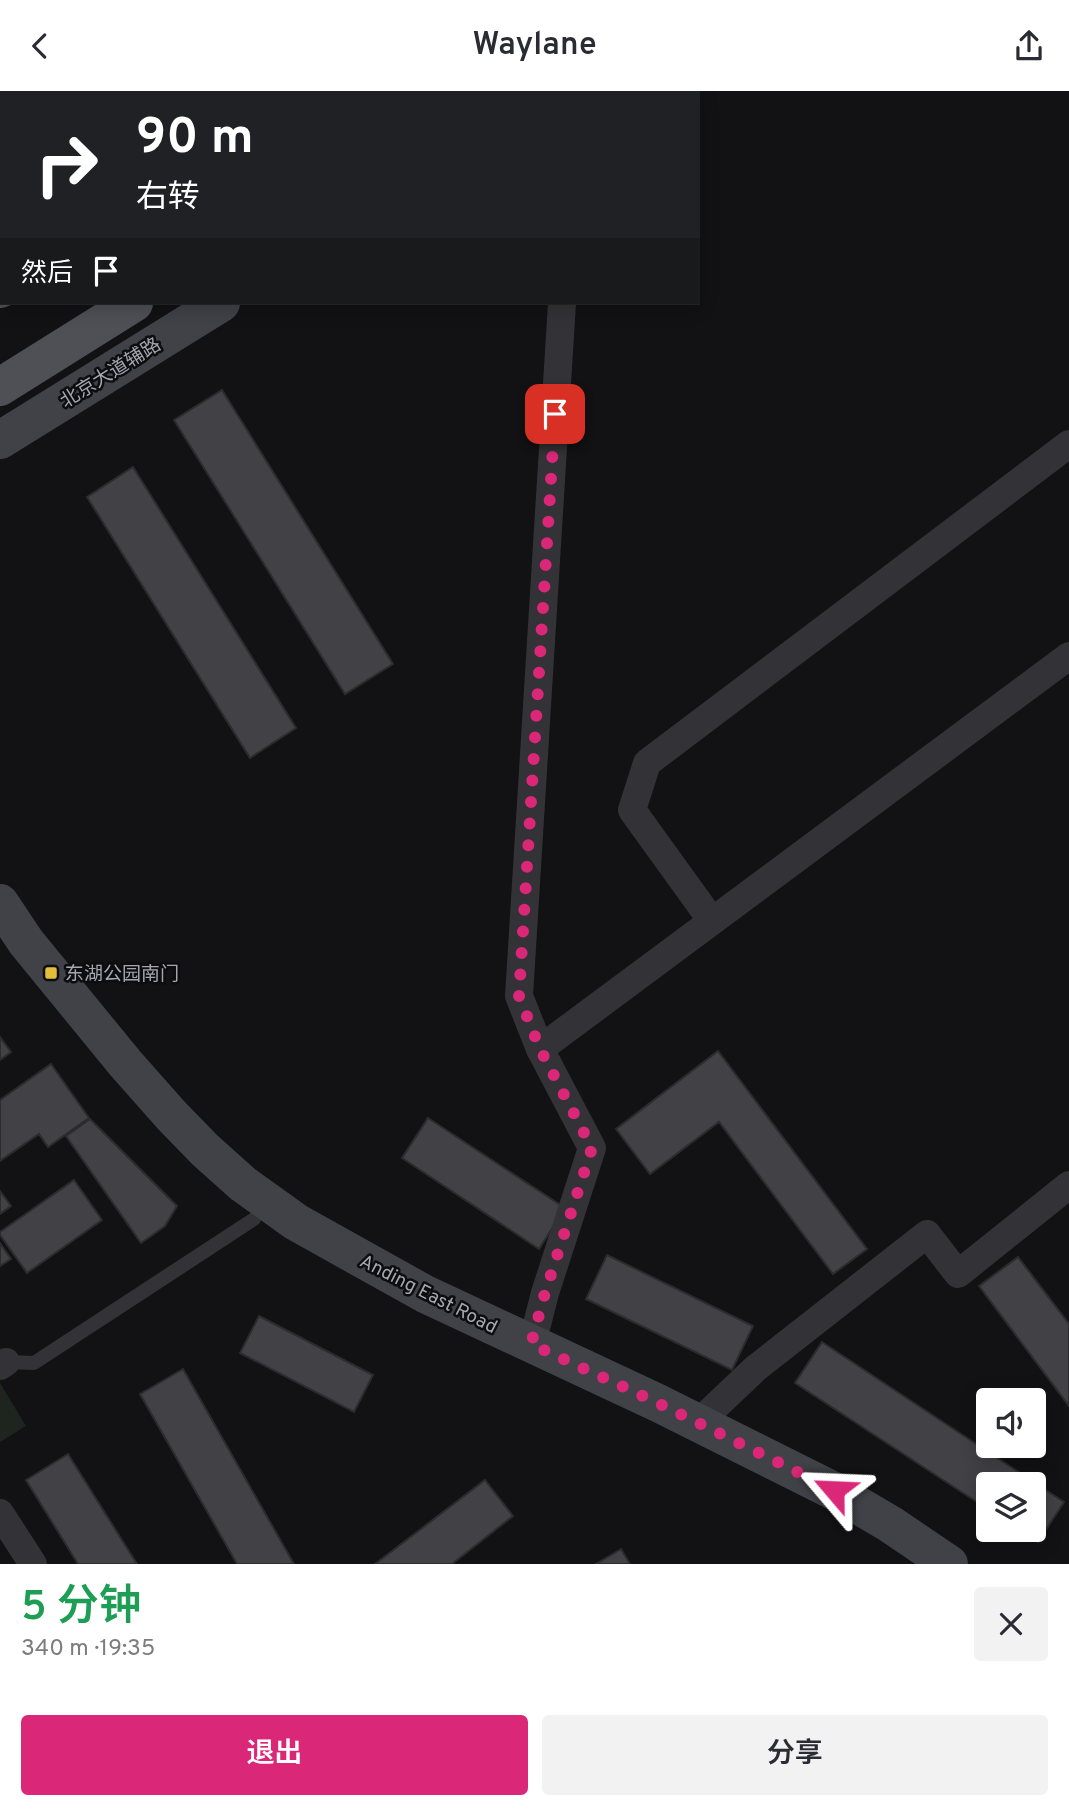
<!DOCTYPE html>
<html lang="zh">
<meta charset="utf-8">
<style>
:root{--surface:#fff;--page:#f2f2f3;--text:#2b2b33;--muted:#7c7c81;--accent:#db2777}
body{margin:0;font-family:Overpass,"Noto Sans SC",sans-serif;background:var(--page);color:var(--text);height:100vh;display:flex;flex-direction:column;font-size:26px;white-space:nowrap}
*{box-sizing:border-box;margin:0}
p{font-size:23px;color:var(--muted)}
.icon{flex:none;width:38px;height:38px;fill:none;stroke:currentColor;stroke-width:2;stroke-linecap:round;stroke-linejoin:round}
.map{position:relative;height:1473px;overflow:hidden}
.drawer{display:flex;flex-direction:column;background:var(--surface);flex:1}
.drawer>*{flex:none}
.top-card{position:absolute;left:0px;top:0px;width:700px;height:214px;box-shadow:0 4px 18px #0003;background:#202124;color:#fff;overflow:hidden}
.fabs{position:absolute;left:976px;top:1297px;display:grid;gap:14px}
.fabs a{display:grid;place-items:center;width:70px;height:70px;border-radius:7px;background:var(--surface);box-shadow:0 4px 18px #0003;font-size:35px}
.pin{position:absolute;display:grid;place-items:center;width:60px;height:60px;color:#fff;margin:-30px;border-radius:14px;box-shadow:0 4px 10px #0006}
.me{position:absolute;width:77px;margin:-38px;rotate:296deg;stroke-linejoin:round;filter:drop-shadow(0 0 5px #0008)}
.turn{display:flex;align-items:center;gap:24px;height:147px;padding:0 21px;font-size:32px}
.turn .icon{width:91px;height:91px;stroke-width:2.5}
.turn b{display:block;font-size:49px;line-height:60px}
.then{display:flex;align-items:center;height:66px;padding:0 21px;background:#0003;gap:14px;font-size:26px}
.round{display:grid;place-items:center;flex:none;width:74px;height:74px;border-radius:7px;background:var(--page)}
.summary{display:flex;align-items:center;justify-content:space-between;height:119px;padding:0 21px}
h1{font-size:42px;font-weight:600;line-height:52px;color:#1e9e55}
.action{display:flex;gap:14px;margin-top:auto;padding:14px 21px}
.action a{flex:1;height:80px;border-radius:7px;background:var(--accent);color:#fff;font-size:28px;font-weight:600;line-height:80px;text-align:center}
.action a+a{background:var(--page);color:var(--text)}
header{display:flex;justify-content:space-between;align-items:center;height:91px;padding:0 21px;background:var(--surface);font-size:32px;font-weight:600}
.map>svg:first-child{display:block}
</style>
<header><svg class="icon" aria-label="back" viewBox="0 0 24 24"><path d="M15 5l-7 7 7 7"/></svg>Waylane<svg class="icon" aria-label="share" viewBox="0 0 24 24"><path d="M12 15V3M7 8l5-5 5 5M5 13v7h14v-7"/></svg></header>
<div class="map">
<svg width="1069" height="1473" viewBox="0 0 1069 1473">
<rect width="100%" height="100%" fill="#121113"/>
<polygon fill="#1e251f" points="0,1292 26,1335 0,1351"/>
<g fill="#414146" stroke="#2c2c2f" stroke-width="2">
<polygon points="222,299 393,573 345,603 174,329"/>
<polygon points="133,376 296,637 250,667 87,406"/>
<polygon points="0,946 11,961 0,969"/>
<polygon points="718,960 867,1158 833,1183 719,1031 650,1083 616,1038"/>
<polygon points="51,973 89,1027 48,1056 39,1043 0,1070 0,1009"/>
<polygon points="428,1027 565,1117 539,1158 402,1067"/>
<polygon points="90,1028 177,1115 165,1135 141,1152 66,1045"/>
<polygon points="74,1089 102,1129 27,1182 0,1144 0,1141"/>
<polygon points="0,1100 11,1115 0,1123"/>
<polygon points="0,1152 11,1168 0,1175"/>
<polygon points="607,1164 753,1235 732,1279 586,1208"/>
<polygon points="1018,1166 1069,1233 1069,1315 979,1195"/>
<polygon points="259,1225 373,1284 354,1321 240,1262"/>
<polygon points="822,1251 1064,1411 1038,1451 1018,1438 1034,1438 1034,1393 989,1393 989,1419 795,1292"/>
<polygon points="183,1278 294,1473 237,1473 140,1303"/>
<polygon points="68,1363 137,1473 78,1473 26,1389"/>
<polygon points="485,1389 513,1425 452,1473 375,1473"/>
<polygon points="621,1458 630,1473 596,1473"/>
</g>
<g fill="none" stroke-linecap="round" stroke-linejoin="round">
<g stroke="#333337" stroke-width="14">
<polyline points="157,0 159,2"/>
<polyline points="3,1267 6,1271 34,1272 254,1128"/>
</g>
<g stroke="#333337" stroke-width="28">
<polyline points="712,830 632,719 647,672 1069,353"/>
<polyline points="540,958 1069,565"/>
<polyline points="532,1253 545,1202 592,1057 540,958 519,905 562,212"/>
<polyline points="0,1275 6,1271"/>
<polyline points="698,1332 756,1277 927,1143 958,1183 1069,1094"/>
<polyline points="0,1422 33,1473"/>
</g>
<g stroke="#414247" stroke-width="38">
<polyline points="235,2 238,0"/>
<polyline points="563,2 566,0"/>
<polyline points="0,147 2,146"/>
<polyline points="0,349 221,212"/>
<polyline points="0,812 26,851 125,972 171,1024 205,1059 243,1093 296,1131 425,1203 658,1312 834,1400 890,1433 949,1473"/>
</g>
<g stroke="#4f5056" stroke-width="38">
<polyline points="333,2 336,0"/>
<polyline points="462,2 465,0"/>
<polyline points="0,198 2,197"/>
<polyline points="0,296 134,212"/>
</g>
</g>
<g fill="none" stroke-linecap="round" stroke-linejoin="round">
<polyline stroke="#db2777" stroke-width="12" stroke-dasharray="0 21.6" points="555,323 519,905 540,958 592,1057 545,1202 531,1253 658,1312 834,1399"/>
</g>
<rect fill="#e3bf39" stroke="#0d0c0e" stroke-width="2.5" x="44" y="875" width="14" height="14" rx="3.5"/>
<g text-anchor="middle" stroke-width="5" stroke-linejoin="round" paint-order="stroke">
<g font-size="19" fill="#a4a7b2" stroke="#0d0c0e">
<text transform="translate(110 281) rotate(-32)" y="7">北京大道辅路</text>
<text transform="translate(429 1202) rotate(27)" y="7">Anding East Road</text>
</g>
<g font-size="19" fill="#a4a7b2" stroke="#0d0c0e" text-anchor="start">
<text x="65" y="889">东湖公园南门</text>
</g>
</g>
</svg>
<div class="fabs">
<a><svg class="icon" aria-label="sound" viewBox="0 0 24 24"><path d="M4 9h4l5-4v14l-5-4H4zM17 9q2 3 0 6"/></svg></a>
<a><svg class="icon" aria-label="layers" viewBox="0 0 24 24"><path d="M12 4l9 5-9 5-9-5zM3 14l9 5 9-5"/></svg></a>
</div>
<div class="pin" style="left:555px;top:323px;background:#d93025"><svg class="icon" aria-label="arrive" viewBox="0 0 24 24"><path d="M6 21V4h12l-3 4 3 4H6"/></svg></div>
<svg class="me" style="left:834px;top:1399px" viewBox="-20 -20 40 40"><path d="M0-17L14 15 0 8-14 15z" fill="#db2777" stroke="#fff" stroke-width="4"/></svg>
<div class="top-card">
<div class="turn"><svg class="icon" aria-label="right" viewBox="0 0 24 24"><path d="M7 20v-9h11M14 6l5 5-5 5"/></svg><div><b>90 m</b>右转</div></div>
<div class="then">然后<svg class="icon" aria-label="arrive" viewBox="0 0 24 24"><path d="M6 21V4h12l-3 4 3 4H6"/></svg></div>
</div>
</div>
<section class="drawer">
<div class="summary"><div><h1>5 分钟</h1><p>340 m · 19:35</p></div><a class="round"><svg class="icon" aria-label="close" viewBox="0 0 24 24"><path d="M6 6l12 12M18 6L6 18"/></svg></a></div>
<div class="action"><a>退出</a><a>分享</a></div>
</section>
